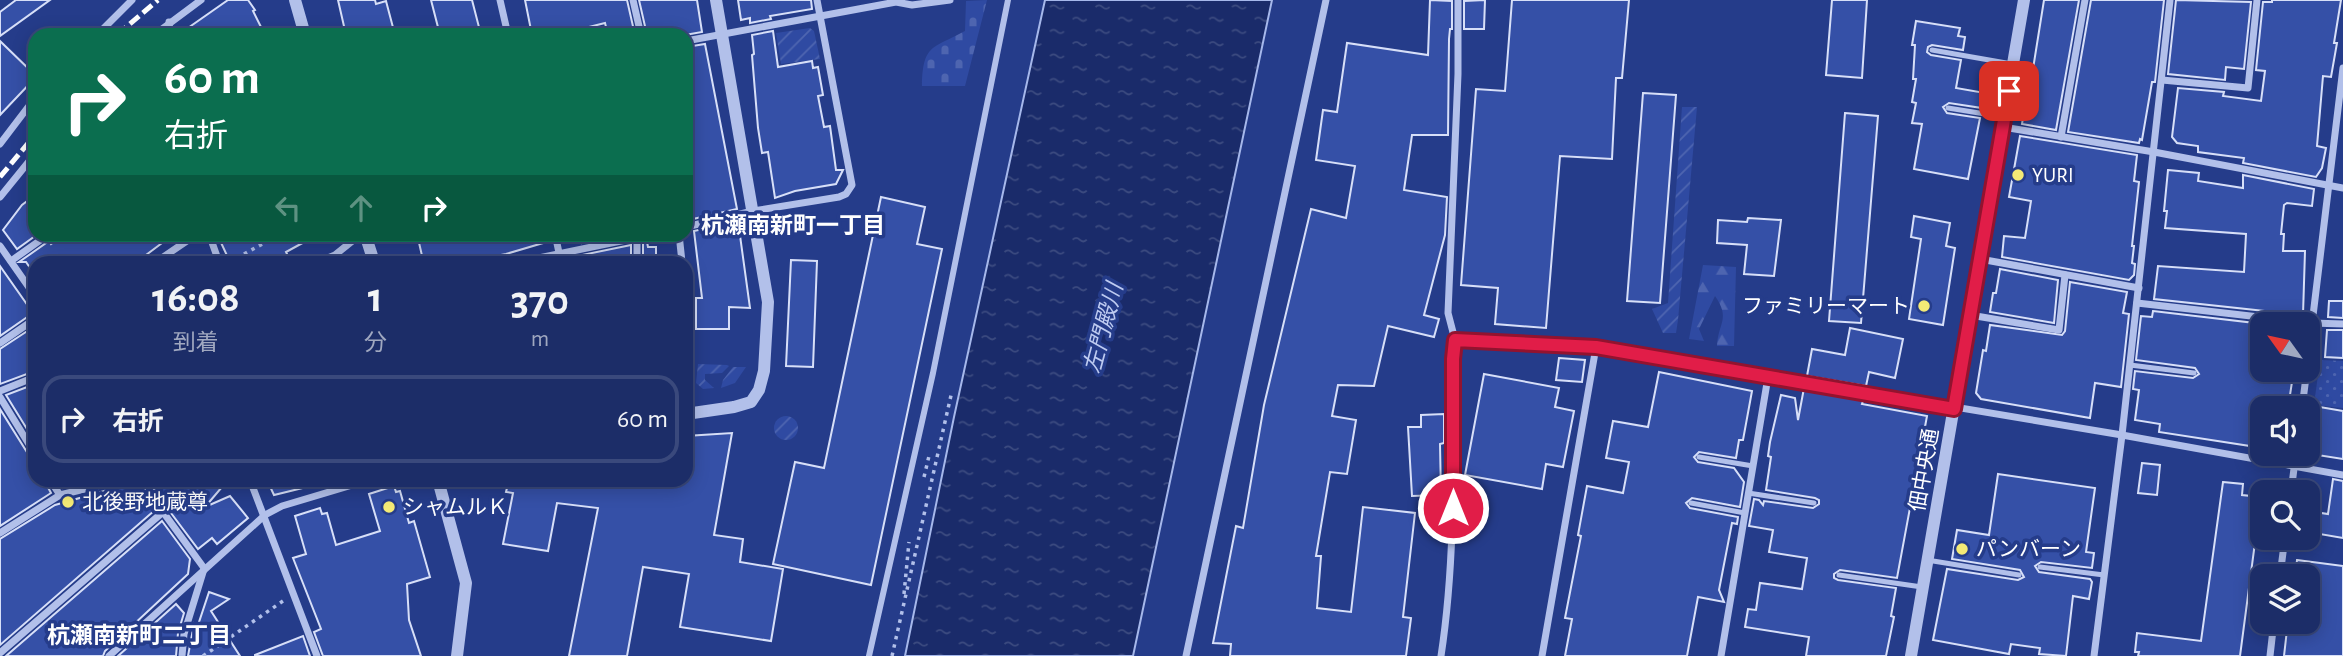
<!DOCTYPE html>
<html lang="ja">
<meta charset="utf-8">
<style>
:root{--surface:#1c2d68;--page:#293971;--text:#f1f3f6;--muted:#a0a8c0;--line:#3a497c}
body{margin:0;font-family:"Alegreya Sans","Noto Sans JP",sans-serif;background:var(--page);color:var(--text);height:100vh;display:flex;flex-direction:column;font-size:26px;white-space:nowrap}
*{box-sizing:border-box;margin:0}
p{font-size:23px;color:var(--muted)}
.icon{flex:none;width:38px;height:38px;fill:none;stroke:currentColor;stroke-width:2;stroke-linecap:round;stroke-linejoin:round}
.map{position:relative;flex:1;overflow:hidden}
.sheet{position:absolute;left:28px;top:256px;width:665px;height:231px;display:flex;flex-direction:column;background:var(--surface);border-radius:21px;box-shadow:0 4px 18px #0003,0 0 0 2px var(--line)}
.sheet>*{flex:none}
.top-card{position:absolute;left:28px;top:28px;width:665px;height:214px;border-radius:21px;box-shadow:0 4px 18px #0003,0 0 0 2px var(--line);background:#0b6e4f;color:#fff;overflow:hidden}
.needle{width:46px;rotate:303deg}
.fabs{position:absolute;left:2250px;top:312px;display:grid;gap:14px}
.fabs a{display:grid;place-items:center;width:70px;height:70px;border-radius:14px;background:var(--surface);box-shadow:0 4px 18px #0003,0 0 0 2px var(--line);font-size:35px}
.pin{position:absolute;display:grid;place-items:center;width:60px;height:60px;color:#fff;margin:-30px;border-radius:14px;box-shadow:0 4px 10px #0006}
.me{position:absolute;width:77px;margin:-38px;rotate:0deg;stroke-linejoin:round;filter:drop-shadow(0 0 5px #0008)}
.turn{display:flex;align-items:center;gap:24px;height:147px;padding:0 21px;font-size:32px}
.turn .icon{width:91px;height:91px;stroke-width:2.5}
.turn b{display:block;font-size:49px;line-height:60px}
.lanes{display:flex;align-items:center;height:66px;padding:0 21px;background:#0003;justify-content:center;gap:35px;direction:ltr}
.lanes .off{opacity:.35}
.eta{display:flex;justify-content:space-evenly;align-items:center;height:119px;text-align:center}
.eta b{font-size:42px;font-weight:700;line-height:49px}
ul{padding:0;list-style:none}
li{display:flex;align-items:center;gap:21px;height:88px;margin:0 14px 10px;padding:0 7px;border:4px solid var(--line);border-radius:21px}
li div{flex:1}
li b{display:block;font-size:26px}
li em{font-style:normal}
.map>svg:first-child{display:block}
</style>
<div class="map">
<svg width="2343" height="656" viewBox="0 0 2343 656">
<defs>
<pattern id="grass-dots" width="8" height="8" patternUnits="userSpaceOnUse" patternTransform="scale(1.75)"><rect width="8" height="8" fill="#2f4aa2"/><path d="M2 2h.1M6 6h.1" fill="none" stroke="#4e65b0" stroke-width="1.8" stroke-linecap="round"/></pattern>
<pattern id="forest-firs" width="22" height="20" patternUnits="userSpaceOnUse" patternTransform="scale(1.75)"><rect width="22" height="20" fill="#2f4aa2"/><path d="M5 1l3.5 6h-7zM16 11l3.5 6h-7z" fill="#4e65b0"/></pattern>
<pattern id="cemetery-stones" width="16" height="16" patternUnits="userSpaceOnUse" patternTransform="scale(1.75)"><rect width="16" height="16" fill="#2f4aa2"/><path d="M2 7V4a2 2 0 0 1 4 0v3zM10 15v-3a2 2 0 0 1 4 0v3z" fill="#4e65b0"/></pattern>
<pattern id="garden-furrows" width="10" height="10" patternUnits="userSpaceOnUse" patternTransform="scale(1.75)"><rect width="10" height="10" fill="#2f4aa2"/><path d="M-1 1l2-2M0 10L10 0M9 11l2-2" fill="none" stroke="#4e65b0"/></pattern>
<pattern id="water-ripples" width="26" height="14" patternUnits="userSpaceOnUse" patternTransform="scale(1.75)"><rect width="26" height="14" fill="#1a2b6a"/><path d="M2 4q2-2 4 0t4 0M15 11q2-2 4 0t4 0" fill="none" stroke="#3c4b80"/></pattern>
</defs>
<rect width="100%" height="100%" fill="#253c8a"/>
<polygon fill="url(#grass-dots)" points="2320,360 2343,361 2343,408 2314,405"/>
<path fill="url(#forest-firs)" d="M1703,265L1736,267L1734,346H1717C1718,323 1731,319 1715,296L1699,329L1704,341L1689,339Z"/>
<path fill="url(#cemetery-stones)" d="M987,0L965,86H922C923,44 932,49 965,31L966,1Z"/>
<g fill="url(#garden-furrows)">
<polygon points="810,28 814,31 820,59 781,64 776,33"/>
<polygon points="1682,107 1697,107 1678,320 1676,333 1663,333 1652,309 1668,303"/>
<polygon points="698,364 727,365 729,366 722,373 705,374 705,380 714,388 703,389 696,383"/>
<polygon points="733,367 746,367 735,383 721,388 723,380"/>
<circle cx="786" cy="428" r="12"/>
</g>
<polygon fill="url(#water-ripples)" stroke="#a6b8eb" stroke-width="2" points="1045,0 1272,0 1133,656 905,656 954,417"/>
<g fill="#3550a7" stroke="#d7dff8" stroke-width="2">
<polygon points="16,0 50,0 0,36 0,12"/>
<polygon points="228,0 248,0 255,10 253,11 265,35 178,35"/>
<polygon points="338,0 375,0 376,4 386,1 395,35 346,35"/>
<polygon points="431,0 472,0 481,35 440,35"/>
<polygon points="525,0 627,0 635,35 608,35 605,23 557,35 532,35"/>
<polygon points="639,0 697,0 702,32 685,35 647,35"/>
<polygon points="738,0 811,0 812,9 770,16 771,19 750,23 750,18 741,20"/>
<polygon points="1430,0 1452,1 1452,29 1450,29 1449,39 1448,135 1412,135 1404,190 1447,197 1445,235 1424,315 1439,319 1434,337 1388,326 1374,386 1338,385 1332,416 1356,420 1347,474 1330,472 1316,556 1321,556 1317,608 1351,612 1363,507 1415,513 1403,617 1411,618 1406,656 1230,656 1231,644 1213,643 1236,526 1243,528 1264,405 1311,209 1346,218 1355,166 1316,160 1323,110 1337,112 1347,43 1428,55"/>
<polygon points="1485,0 1484,29 1464,29 1464,1"/>
<polygon points="1512,0 1629,0 1622,78 1616,78 1612,159 1560,156 1546,328 1495,324 1498,288 1461,285 1476,89 1505,91"/>
<polygon points="1832,0 1867,0 1862,78 1826,75"/>
<polygon points="2044,0 2079,0 2056,130 2022,124 2027,94 2029,94"/>
<polygon points="2091,0 2164,0 2155,82 2152,82 2142,140 2140,139 2139,143 2068,132"/>
<polygon points="2176,0 2251,2 2244,69 2226,67 2225,80 2168,74"/>
<polygon points="2272,0 2341,0 2334,43 2337,43 2331,77 2323,76 2317,146 2326,148 2322,168 2316,177 2243,163 2244,158 2198,152 2198,146 2177,143 2172,137 2178,88 2224,92 2223,96 2261,101 2265,71 2256,70 2263,2 2272,2"/>
<polygon points="1916,21 1960,28 1958,36 1965,37 1963,50 1932,45 1928,47 1927,52 1931,55 1961,60 1956,88 1985,93 1982,108 1949,103 1943,107 1947,113 1980,118 1968,179 1914,169 1922,124 1912,123 1916,103 1912,102 1916,79 1913,79 1915,45 1912,45"/>
<polygon points="773,31 778,67 812,61 813,68 818,67 823,95 818,96 824,127 830,126 836,170 843,170 836,184 795,191 775,198 768,152 762,153 758,128 752,55 754,54 752,35"/>
<polygon points="0,41 35,75 35,78 0,115"/>
<polygon points="705,44 737,209 693,219 688,177 686,177 686,47"/>
<polygon points="1643,93 1676,95 1660,303 1627,301"/>
<polygon points="1845,113 1878,116 1861,323 1829,321"/>
<polygon points="2020,136 2137,155 2134,181 2139,182 2132,246 2134,246 2132,263 2135,264 2134,275 2129,280 2002,257 2004,236 2025,238 2031,201 2009,197"/>
<polygon points="2168,170 2199,173 2198,181 2243,188 2243,175 2314,189 2312,206 2287,203 2284,205 2281,234 2284,234 2283,251 2305,251 2303,315 2154,299 2158,266 2244,272 2246,234 2165,228 2167,211 2164,211"/>
<polygon points="35,195 35,236 17,249 3,230 22,205"/>
<polygon points="881,197 925,207 917,244 942,249 871,585 773,564 795,462 824,468"/>
<polygon points="1914,216 1950,223 1946,246 1955,248 1943,325 1909,319 1921,239 1911,237"/>
<polygon points="1748,218 1781,220 1774,276 1744,274 1747,245 1717,243 1718,220 1747,222"/>
<polygon points="738,221 750,308 729,307 729,329 696,329 696,298 702,298 694,231"/>
<polygon points="65,234 174,234 142,258 140,256 131,262 35,262 35,275 26,262 19,262 49,241 51,244"/>
<polygon points="217,234 319,234 286,252 291,262 230,262"/>
<polygon points="417,234 549,234 550,241 506,254 465,262 465,259 436,262 434,257 423,260"/>
<polygon points="581,234 622,234 582,243"/>
<polygon points="647,242 648,247 656,247 656,262 643,262 643,243"/>
<polygon points="631,245 631,262 582,262 582,255"/>
<polygon points="791,260 817,261 813,367 786,366"/>
<polygon points="0,266 33,313 0,336"/>
<polygon points="2000,269 2058,280 2054,323 1990,312 1993,293 1996,293"/>
<polygon points="2070,282 2127,292 2123,313 2129,314 2121,387 2095,383 2090,418 1981,399 1976,393 1983,350 1986,351 1990,325 2062,335 2065,331"/>
<polygon points="2329,301 2343,301 2343,318 2328,317"/>
<polygon points="2153,311 2263,324 2263,369 2294,369 2288,408 2263,408 2263,448 2159,432 2160,424 2135,420 2139,390 2133,389 2135,371 2193,378 2199,374 2195,368 2136,360 2141,316 2152,317"/>
<polygon points="35,326 35,371 0,384 0,349"/>
<polygon points="1850,328 1903,339 1895,378 1869,372 1866,386 1807,376 1812,349 1845,355"/>
<polygon points="2327,330 2343,330 2343,358 2325,357"/>
<polygon points="1559,358 1585,360 1582,382 1556,380"/>
<polygon points="1659,372 1752,391 1743,440 1739,440 1736,458 1699,452 1694,457 1698,462 1734,468 1744,482 1740,507 1692,498 1686,503 1690,508 1738,517 1737,524 1732,523 1719,590 1724,602 1698,597 1687,656 1565,656 1572,619 1565,618 1581,536 1578,535 1587,486 1623,493 1629,462 1606,458 1613,421 1648,427"/>
<polygon points="1484,374 1559,388 1555,407 1574,411 1563,467 1546,464 1542,489 1465,475"/>
<polygon points="35,384 35,442 6,395"/>
<polygon points="1804,388 1864,398 1862,404 1927,416 1897,578 1840,570 1834,574 1834,578 1838,580 1896,588 1891,616 1894,617 1886,656 1806,656 1809,637 1745,627 1748,609 1756,610 1760,583 1802,589 1807,558 1769,552 1773,530 1749,526 1754,499 1759,500 1763,505 1764,501 1813,508 1819,504 1819,500 1815,498 1766,490 1771,457 1768,456 1770,442 1781,395 1795,398 1798,420"/>
<polygon points="2314,406 2343,411 2343,459 2311,454 2313,441 2308,440"/>
<polygon points="0,409 30,457 35,460 35,480 44,480 51,493 0,526"/>
<polygon points="1444,414 1444,443 1440,444 1441,495 1412,496 1408,427 1421,427 1421,415"/>
<polygon points="732,433 714,535 743,539 740,562 783,569 771,641 680,627 689,574 643,567 627,656 569,656 598,508 557,503 548,551 503,544 513,493 506,492 509,480 686,480 686,436"/>
<polygon points="2142,463 2160,465 2157,495 2138,493"/>
<polygon points="1998,474 2095,488 2086,552 2094,553 2092,568 2041,562 2035,566 2039,572 2090,579 2092,582 2089,599 2073,596 2066,656 2039,654 2040,648 2011,644 2009,654 1933,640 1947,569 2018,580 2024,577 2020,570 1952,559 1957,530 1989,535"/>
<polygon points="2333,479 2343,481 2343,538 2308,532 2308,511 2328,514"/>
<polygon points="57,480 81,480 63,488"/>
<polygon points="127,480 141,480 155,510 0,645 0,539 55,505 122,486"/>
<polygon points="154,480 228,480 205,507 230,496 248,518 217,544 212,538 198,549 168,509"/>
<polygon points="267,480 314,480 315,485 274,495"/>
<polygon points="2223,482 2243,484 2242,495 2261,497 2240,656 2138,656 2139,652 2135,652 2137,633 2201,641"/>
<polygon points="394,486 396,492 400,491 409,523 414,521 430,577 407,584 409,620 421,656 323,656 314,632 321,629 293,558 306,554 295,516 320,508 322,514 327,513 336,545 380,531 369,494"/>
<polygon points="162,521 190,559 188,574 105,651 103,656 6,656"/>
<polygon points="2297,560 2343,566 2343,656 2284,656 2288,621 2308,621 2308,576 2295,576"/>
<polygon points="209,592 229,599 211,611 240,656 188,656 194,624 197,628"/>
<polygon points="176,604 184,613 178,633 176,656 118,656"/>
<polygon points="303,636 310,656 255,656 255,655"/>
</g>
<g fill="none" stroke-linecap="round" stroke-linejoin="round">
<g stroke="#b2c0ea" stroke-width="3.5" stroke-dasharray="3.5 5" stroke-linecap="butt">
<polyline points="229,262 281,234"/>
<polyline points="924,477 929,456 927,456"/>
<polyline points="904,594 909,542"/>
<polyline points="203,656 283,601"/>
<polyline points="892,656 952,391"/>
</g>
<g stroke="#b2c0ea" stroke-width="5">
<polyline points="1932,50 2012,64"/>
<polyline points="1948,108 2004,117"/>
<polyline points="2130,365 2194,373"/>
<polyline points="1699,457 1753,466"/>
<polyline points="1748,493 1814,503"/>
<polyline points="1691,503 1745,513"/>
<polyline points="1927,560 2019,575"/>
<polyline points="2040,567 2104,575"/>
<polyline points="1839,575 1922,587"/>
</g>
<polyline stroke="#b2c0ea" stroke-width="6" points="869,656 933,373 1008,0"/>
<g stroke="#b2c0ea" stroke-width="7">
<polyline points="500,0 508,35"/>
<polyline points="633,0 641,35"/>
<polyline points="169,22 170,35"/>
<polyline points="97,35 132,0"/>
<polyline points="154,35 201,0"/>
<polyline points="686,41 896,2 912,5 950,0"/>
<polyline points="2162,80 2248,88 2257,0"/>
<polyline points="2003,127 2154,152 2343,188"/>
<polyline points="2061,137 2085,0"/>
<polyline points="0,144 35,98"/>
<polyline points="0,197 35,154"/>
<polyline points="686,227 753,211 839,197 846,194 852,185 817,0"/>
<polyline points="209,234 219,262"/>
<polyline points="555,234 561,262"/>
<polyline points="679,234 682,262"/>
<polyline points="0,246 35,296"/>
<polyline points="1980,259 2139,288"/>
<polyline points="11,261 49,234"/>
<polyline points="156,262 197,234"/>
<polyline points="318,262 335,255 361,234"/>
<polyline points="519,262 655,234"/>
<polyline points="637,262 637,239"/>
<polyline points="2137,303 2312,323 2343,324"/>
<polyline points="1970,315 2059,330 2065,275"/>
<polyline points="686,326 688,414"/>
<polyline points="1455,340 1596,347 2122,435 2343,475"/>
<polyline points="0,343 35,319"/>
<polyline points="2308,357 2343,68"/>
<polyline points="0,391 35,377"/>
<polyline points="0,397 35,454"/>
<polyline points="2302,408 2307,369"/>
<polyline points="147,480 163,512 204,568"/>
<polyline points="250,480 317,656"/>
<polyline points="2291,492 2296,453"/>
<polyline points="60,495 121,480"/>
<polyline points="0,533 60,495 50,480"/>
<polyline points="2280,576 2285,537"/>
<polyline points="0,653 163,512"/>
<polyline points="109,656 265,515 282,506 369,480"/>
<polyline points="182,656 184,634 204,569"/>
<polyline points="1186,656 1326,0"/>
<path d="M1441,656C1456,558 1453,458 1453,359L1455,340L1448,313L1458,74V0"/>
<polyline points="1542,656 1596,347"/>
<polyline points="1721,656 1768,377"/>
<polyline points="2094,656 2122,435 2170,0"/>
<polyline points="2270,656 2274,621"/>
</g>
<g stroke="#b2c0ea" stroke-width="12">
<polyline points="295,0 305,35"/>
<polyline points="365,234 374,262"/>
<polyline points="686,414 734,407 751,402 759,390 764,371 768,302 716,0"/>
<polyline points="438,480 466,583 457,656"/>
<polyline points="1911,656 2024,0"/>
</g>
<g stroke="#fff" stroke-width="5" stroke-dasharray="12 5" stroke-linecap="butt">
<polyline points="117,35 158,0"/>
<polyline points="0,177 35,135"/>
</g>
</g>
<g fill="none" stroke-linecap="round" stroke-linejoin="round">
<g stroke="#92132f" stroke-width="18">
<polyline id="route" points="1453,508 1453,359 1455,340 1596,347 1954,409 2009,91"/>
</g>
<use href="#route" stroke="#e11d48" stroke-width="12"/>
</g>
<g fill="#f4ea76" stroke="#253c8a" stroke-width="2.5">
<circle cx="2018" cy="175" r="7"/>
<circle cx="1924" cy="306" r="7"/>
<circle cx="68" cy="502" r="7"/>
<circle cx="389" cy="507" r="7"/>
<circle cx="1962" cy="549" r="7"/>
</g>
<g text-anchor="middle" stroke-width="7" stroke-linejoin="round" paint-order="stroke">
<g font-size="21" fill="#fff" stroke="#253c8a" text-anchor="start">
<text x="2032" y="182">YURI</text>
<text x="1910" y="313" text-anchor="end">ファミリーマート</text>
<text x="82" y="509">北後野地蔵尊</text>
<text x="403" y="514">シャムルＫ</text>
<text x="1976" y="556">パンバーン</text>
</g>
<g font-size="21" fill="#fff" stroke="#253c8a">
<text transform="translate(1924 470) rotate(-80)" y="7">佃中央通</text>
</g>
<g font-size="23" font-weight="bold" fill="#fff" stroke="#253c8a">
<text x="793" y="233">杭瀬南新町一丁目</text>
<text x="139" y="643">杭瀬南新町二丁目</text>
</g>
<g font-size="23" font-style="italic" fill="#becbf1" stroke="#253c8a">
<text transform="translate(1103 328) rotate(-75)" y="8">左門殿川</text>
</g>
</g>
</svg>
<div class="fabs">
<a><svg class="needle" viewBox="-14 -14 28 28"><path d="M0-13l5 13h-10z" fill="#e53935"/><path d="M0 13l5-13h-10z" fill="#a0a8c0"/></svg></a>
<a><svg class="icon" aria-label="sound" viewBox="0 0 24 24"><path d="M4 9h4l5-4v14l-5-4H4zM17 9q2 3 0 6"/></svg></a>
<a><svg class="icon" aria-label="search" viewBox="0 0 24 24"><circle cx="10" cy="10" r="6"/><path d="M15 15l6 6"/></svg></a>
<a><svg class="icon" aria-label="layers" viewBox="0 0 24 24"><path d="M12 4l9 5-9 5-9-5zM3 14l9 5 9-5"/></svg></a>
</div>
<div class="pin" style="left:2009px;top:91px;background:#d93025"><svg class="icon" aria-label="arrive" viewBox="0 0 24 24"><path d="M6 21V4h12l-3 4 3 4H6"/></svg></div>
<svg class="me" style="left:1453px;top:508px" viewBox="-20 -20 40 40"><circle r="17" fill="#e11d48" stroke="#fff" stroke-width="3"/><path d="M0-11L8 9 0 5-8 9z" fill="#fff"/></svg>
<div class="top-card">
<div class="turn"><svg class="icon" aria-label="right" viewBox="0 0 24 24"><path d="M7 20v-9h11M14 6l5 5-5 5"/></svg><div><b>60 m</b>右折</div></div>
<div class="lanes"><svg class="icon off" aria-label="left" viewBox="0 0 24 24"><path d="M17 20v-9H6M10 6l-5 5 5 5"/></svg><svg class="icon off" aria-label="ahead" viewBox="0 0 24 24"><path d="M12 20V5M6 11l6-6 6 6"/></svg><svg class="icon" aria-label="right" viewBox="0 0 24 24"><path d="M7 20v-9h11M14 6l5 5-5 5"/></svg></div>
</div>
<section class="sheet">
<div class="eta">
<div><b>16:08</b><p>到着</p></div>
<div><b>1</b><p>分</p></div>
<div><b>370</b><p>m</p></div>
</div>
<ul>
<li><svg class="icon" aria-label="right" viewBox="0 0 24 24"><path d="M7 20v-9h11M14 6l5 5-5 5"/></svg><div><b>右折</b></div><em>60 m</em></li>
</ul>
</section>
</div>
